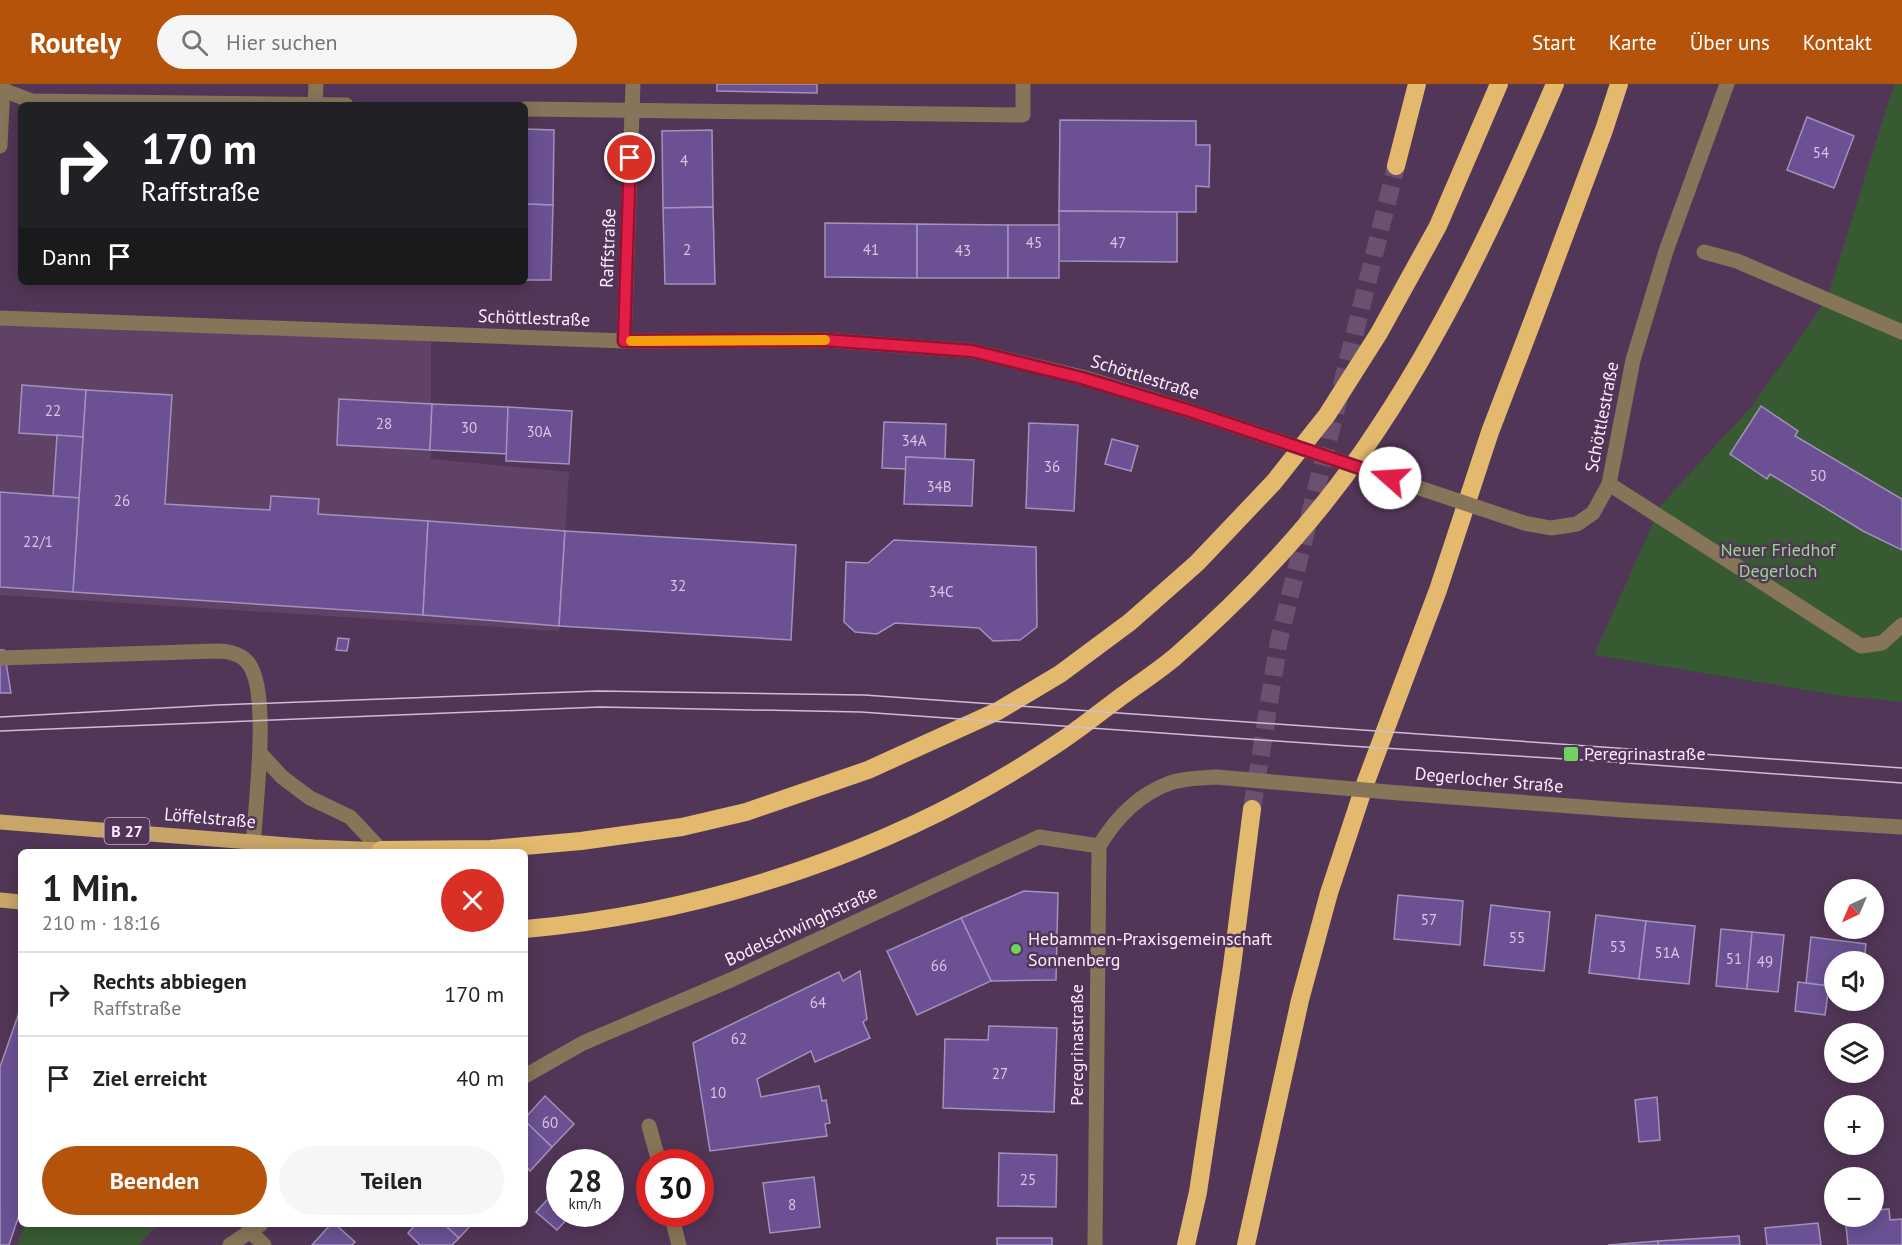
<!DOCTYPE html>
<html lang="de">
<meta charset="utf-8">
<style>
:root{--surface:#fff;--page:#f6f6f6;--text:#222;--muted:#767676;--line:#e0e0e0;--accent:#b45309}
body{margin:0;font-family:"PT Sans",sans-serif;background:var(--page);color:var(--text);height:100vh;display:flex;flex-direction:column;font-size:22px;white-space:nowrap}
*{box-sizing:border-box;margin:0}
p{font-size:20px;color:var(--muted)}
.icon{flex:none;width:33px;height:33px;fill:none;stroke:currentColor;stroke-width:2;stroke-linecap:round;stroke-linejoin:round}
.map{position:relative;flex:1;overflow:hidden}
.sheet{position:absolute;left:18px;top:765px;width:510px;height:378px;display:flex;flex-direction:column;background:var(--surface);border-radius:9px;box-shadow:0 3px 15px #0003}
.sheet>*{flex:none}
.hud{position:absolute;left:18px;top:18px;width:510px;height:183px;border-radius:9px;box-shadow:0 3px 15px #0003;background:#202124;color:#fff;overflow:hidden}
.needle{width:39px;rotate:224deg}
.fabs{position:absolute;left:1824px;top:795px;display:grid;gap:12px}
.fabs a{display:grid;place-items:center;width:60px;height:60px;border-radius:50%;background:var(--surface);box-shadow:0 3px 15px #0003;font-size:30px}
.speed{position:absolute;left:546px;top:1065px;display:flex;gap:12px;font-size:30px;font-weight:700;text-align:center}
.speed>*{display:grid;place-content:center;width:78px;height:78px;border-radius:50%;background:var(--surface);box-shadow:0 3px 15px #0003;line-height:1}
.speed small{font-size:15px;font-weight:400}
.speed .limit{border:9px solid #d22;background:#fff;color:#111}
.pin{position:absolute;display:grid;place-items:center;width:51px;height:51px;color:#fff;margin:-26px;border:3px solid #fff;border-radius:50%;box-shadow:0 2px 6px #0007}
.me{position:absolute;width:66px;margin:-33px;rotate:289deg;stroke-linejoin:round;filter:drop-shadow(0 0 4px #0008)}
.turn{display:flex;align-items:center;gap:21px;height:126px;padding:0 24px;font-size:27px}
.turn .icon{width:78px;height:78px;stroke-width:2.5}
.turn b{display:block;font-size:42px;line-height:51px}
.then{display:flex;align-items:center;height:57px;padding:0 24px;background:#0003;gap:12px;font-size:22px}
.round{display:grid;place-items:center;flex:none;width:63px;height:63px;border-radius:32px;background:var(--page)}
.overview{display:flex;align-items:center;justify-content:space-between;height:102px;padding:0 24px}
h1{font-size:36px;font-weight:700;line-height:45px}
.button{display:flex;gap:12px;margin-top:auto;padding:12px 24px}
.button a{flex:1;height:69px;border-radius:36px;background:var(--accent);color:#fff;font-size:24px;font-weight:700;line-height:69px;text-align:center}
.button a+a{background:var(--page);color:var(--text)}
ul{padding:0;list-style:none}
li{display:flex;align-items:center;gap:18px;height:84px;padding:0 24px;border-top:2px solid var(--line)}
li div{flex:1}
li b{display:block;font-size:22px}
li em{font-style:normal}
header{display:flex;align-items:center;gap:36px;box-sizing:border-box;height:84px;padding:0 30px;background:var(--accent);color:#fff}
header strong{font-size:28px}
nav{display:flex;gap:33px;margin-inline-start:auto;font-size:21px}
.search{width:420px;height:54px;background:var(--page);display:flex;align-items:center;gap:15px;box-sizing:border-box;padding:0 21px;border-radius:33px;color:var(--muted);font-size:22px}
.map>svg:first-child{display:block}
</style>
<header>
<strong>Routely</strong>
<div class="search"><svg class="icon" aria-label="search" viewBox="0 0 24 24"><circle cx="10" cy="10" r="6"/><path d="M15 15l6 6"/></svg>Hier suchen</div>
<nav><a>Start</a><a>Karte</a><a>Über uns</a><a>Kontakt</a></nav>
</header>
<div class="map">
<svg width="1902" height="1161" viewBox="0 0 1902 1161">
<rect width="100%" height="100%" fill="#523657"/>
<polygon fill="#614267" points="0,228 431,244 431,375 569,388 559,547 0,511"/>
<g fill="#375a32">
<polygon points="1894,0 1902,0 1902,618 1842,612 1594,571 1661,421 1752,322 1827,215"/>
<polygon points="25,1140 158,1140 139,1161 17,1161"/>
</g>
<g fill="#6b5193" stroke="#a192bd" stroke-width="1.5">
<polygon points="717,0 817,0 817,9 717,7"/>
<polygon points="1807,33 1854,52 1834,104 1787,86"/>
<polygon points="1060,36 1196,37 1196,61 1210,61 1209,103 1196,102 1196,128 1059,127"/>
<polygon points="525,45 554,46 553,121 525,120"/>
<polygon points="712,46 713,123 663,124 662,47"/>
<polygon points="525,120 553,121 551,196 525,196"/>
<polygon points="713,123 715,200 665,200 663,124"/>
<polygon points="1059,127 1177,128 1177,178 1059,177"/>
<polygon points="825,139 917,140 917,194 825,193"/>
<polygon points="917,140 1008,141 1008,194 917,194"/>
<rect x="1008" y="141" width="51" height="53"/>
<polygon points="22,301 86,306 83,353 19,349"/>
<polygon points="86,306 172,311 165,420 270,426 271,412 319,415 318,430 428,437 423,531 73,508"/>
<polygon points="339,315 432,320 430,366 337,361"/>
<polygon points="432,320 508,323 507,370 430,366"/>
<polygon points="1761,322 1798,347 1795,352 1902,415 1902,466 1863,447 1770,390 1767,395 1730,370"/>
<polygon points="508,323 572,327 569,380 506,377"/>
<polygon points="884,338 946,340 945,375 906,373 906,385 882,384"/>
<polygon points="1029,339 1078,341 1074,427 1026,424"/>
<polygon points="57,351 83,353 79,414 53,412"/>
<polygon points="1112,355 1138,362 1131,387 1105,380"/>
<polygon points="906,373 974,376 972,422 904,420"/>
<polygon points="0,408 79,414 73,508 0,503"/>
<polygon points="428,437 565,447 559,542 423,531"/>
<polygon points="565,447 796,461 791,556 559,542"/>
<polygon points="894,456 1036,463 1037,543 1020,556 993,557 979,544 895,539 877,550 855,548 844,538 846,478 868,479"/>
<polygon points="338,554 349,555 347,567 336,566"/>
<polygon points="0,566 4,566 11,609 0,609"/>
<polygon points="1024,807 1058,809 1056,896 991,897 961,834"/>
<polygon points="1398,811 1463,817 1460,861 1394,855"/>
<polygon points="1491,821 1550,828 1544,887 1484,881"/>
<polygon points="1596,831 1646,837 1639,895 1589,889"/>
<polygon points="961,834 991,897 917,931 887,867"/>
<polygon points="1646,837 1695,842 1689,900 1639,895"/>
<polygon points="1721,845 1752,848 1747,905 1716,902"/>
<polygon points="1752,848 1784,851 1778,908 1747,905"/>
<polygon points="1811,853 1866,860 1864,878 1834,878 1834,903 1806,899"/>
<polygon points="860,887 867,935 863,938 870,954 815,978 811,967 757,995 761,1013 819,1002 822,1017 826,1016 830,1039 825,1040 827,1052 710,1067 693,959 839,888 843,897"/>
<polygon points="1798,898 1829,902 1825,931 1795,927"/>
<polygon points="21,923 21,1125 9,1161 0,1161 0,983"/>
<polygon points="989,942 1057,944 1054,1028 943,1024 945,955 988,956"/>
<polygon points="545,1012 574,1040 552,1063 525,1037 525,1034"/>
<polygon points="1657,1013 1660,1056 1639,1058 1635,1016"/>
<polygon points="525,1037 552,1063 530,1087 525,1081"/>
<polygon points="590,1068 602,1078 580,1078"/>
<polygon points="999,1069 1057,1071 1056,1123 998,1122"/>
<polygon points="814,1093 820,1143 770,1149 763,1099"/>
<polygon points="560,1102 560,1130 572,1130 557,1146 536,1128"/>
<polygon points="1889,1125 1890,1136 1902,1135 1902,1161 1848,1161 1845,1132 1874,1132 1874,1126"/>
<polygon points="1818,1139 1821,1161 1767,1161 1765,1144"/>
<polygon points="331,1140 335,1140 355,1158 352,1161 312,1161"/>
<polygon points="416,1140 444,1140 459,1154 452,1161 420,1161 408,1149"/>
<polygon points="444,1140 472,1140 459,1154"/>
<polygon points="1739,1152 1740,1161 1658,1161 1658,1157"/>
<rect x="997" y="1154" width="55" height="7"/>
<polygon points="1658,1157 1658,1161 1608,1161"/>
</g>
<g fill="none" stroke-linecap="round" stroke-linejoin="round">
<polyline stroke="#6b5170" stroke-width="18" stroke-dasharray="18 9" stroke-linecap="butt" points="1252,725 1279,556 1396,82"/>
<g stroke="#867558" stroke-width="15">
<polyline points="0,5 32,17 346,21"/>
<polyline points="315,21 316,0"/>
<polyline points="525,25 1023,31 1023,0"/>
<polyline points="0,62 3,0"/>
<polyline points="1704,168 1737,177 1902,248"/>
<polyline points="0,234 624,257 824,256 972,267 1082,293 1190,327"/>
<polyline points="624,257 633,0"/>
<polyline points="1609,400 1861,562 1882,559 1902,541"/>
<polyline points="1524,439 1551,444 1577,440 1593,429 1609,400 1633,276 1666,167 1727,0"/>
<path d="M0,574L216,567C228,567 241,569 249,580C271,611 254,727 253,768"/>
<polyline points="260,669 282,693 310,714 350,733 381,766"/>
<polyline points="1400,709 1623,726 1902,743"/>
<path d="M1099,762C1116,734 1139,710 1170,699C1184,694 1202,694 1216,693"/>
<polyline points="525,992 583,959 733,895 1039,753 1099,762"/>
<polyline points="649,1042 659,1078"/>
<polyline points="671,1130 679,1161"/>
<polyline points="249,1146 264,1161"/>
<polyline points="230,1161 261,1140"/>
<polyline points="1095,1161 1099,762"/>
</g>
<g stroke="#c9a668" stroke-width="15">
<polyline points="0,738 314,763 381,766"/>
<polyline points="0,816 21,818"/>
</g>
<g stroke="#e3b96e" stroke-width="18">
<polyline points="1396,82 1417,0"/>
<polyline points="381,766 491,765 581,757 682,743 746,728 868,686 998,627 1060,590 1130,538 1197,479 1274,398 1327,331 1379,249 1438,142 1499,0"/>
<path d="M525,845C714,828 903,764 1061,657C1081,644 1099,629 1118,615C1137,601 1157,588 1175,573C1246,511 1312,441 1365,364C1443,251 1501,126 1555,0"/>
<polyline points="1186,1161 1198,1108 1232,882 1252,725"/>
<polyline points="1246,1161 1300,916 1329,809 1365,700 1438,506 1490,348 1536,228 1604,46 1619,0"/>
</g>
<g stroke="#d0bed3" stroke-width="1.5">
<polyline points="0,633 217,621 598,607 864,611 1902,684"/>
<polyline points="0,647 600,623 861,628 1349,662 1599,677 1902,699"/>
</g>
<g stroke="#867558" stroke-width="15">
<polyline points="1190,327 1524,439"/>
<polyline points="1216,693 1400,709"/>
</g>
</g>
<g fill="none" stroke-linecap="round" stroke-linejoin="round">
<g stroke="#92132f" stroke-width="15">
<polyline id="route" points="630,74 624,257 824,256 972,267 1082,294 1190,327 1390,394"/>
</g>
<use href="#route" stroke="#e11d48" stroke-width="10"/>
<polyline stroke="#f59e0b" stroke-width="10" points="631,257 825,256"/>
</g>
<g fill="#6fd360" stroke="#523657" stroke-width="2">
<rect x="1563" y="662" width="16" height="16" rx="3"/>
<circle cx="1016" cy="865" r="6"/>
</g>
<g text-anchor="middle" stroke-width="5" stroke-linejoin="round" paint-order="stroke">
<g font-size="15" fill="#d7c6e2">
<text x="1821" y="74">54</text>
<text x="684" y="82">4</text>
<text x="1034" y="164">45</text>
<text x="1118" y="164">47</text>
<text x="687" y="171">2</text>
<text x="871" y="171">41</text>
<text x="963" y="172">43</text>
<text x="53" y="332">22</text>
<text x="384" y="345">28</text>
<text x="469" y="349">30</text>
<text x="539" y="353">30A</text>
<text x="914" y="362">34A</text>
<text x="1052" y="388">36</text>
<text x="1818" y="397">50</text>
<text x="939" y="408">34B</text>
<text x="122" y="422">26</text>
<text x="38" y="463">22/1</text>
<text x="678" y="507">32</text>
<text x="941" y="513">34C</text>
<text x="1429" y="841">57</text>
<text x="1517" y="859">55</text>
<text x="1618" y="868">53</text>
<text x="1667" y="874">51A</text>
<text x="1734" y="880">51</text>
<text x="1765" y="883">49</text>
<text x="939" y="887">66</text>
<text x="818" y="924">64</text>
<text x="739" y="960">62</text>
<text x="1000" y="995">27</text>
<text x="718" y="1014">10</text>
<text x="550" y="1044">60</text>
<text x="1028" y="1101">25</text>
<text x="792" y="1126">8</text>
</g>
<rect fill="#523657" stroke="#c8b6cb" stroke-width="1.5" x="104.5" y="734" width="45" height="26" rx="4.5"/>
<g font-size="16" font-weight="bold" fill="#fbedfd">
<text x="127" y="753">B 27</text>
</g>
<g font-size="18" fill="#fbedfd" stroke="#523657">
<text transform="translate(608 164) rotate(-88)" y="6">Raffstraße</text>
<text transform="translate(534 234) rotate(2)" y="6">Schöttlestraße</text>
<text transform="translate(1145 293) rotate(17)" y="6">Schöttlestraße</text>
<text transform="translate(1602 333) rotate(-79)" y="6">Schöttlestraße</text>
<text transform="translate(1489 696) rotate(5)" y="6">Degerlocher Straße</text>
<text transform="translate(210 734) rotate(5)" y="6">Löffelstraße</text>
<text transform="translate(801 842) rotate(-25)" y="6">Bodelschwinghstraße</text>
<text transform="translate(1077 961) rotate(-90)" y="6">Peregrinastraße</text>
</g>
<g font-size="18" fill="#91da85" stroke="#523657">
<text x="1778" y="472">Neuer Friedhof<tspan x="1778" dy="21">Degerloch</tspan></text>
</g>
<g font-size="18" fill="#fbedfd" stroke="#523657" text-anchor="start">
<text x="1584" y="676">Peregrinastraße</text>
<text x="1028" y="861">Hebammen-Praxisgemeinschaft<tspan x="1028" dy="21">Sonnenberg</tspan></text>
</g>
</g>
</svg>
<div class="fabs">
<a><svg class="needle" viewBox="-14 -14 28 28"><path d="M0-13l5 13h-10z" fill="#e53935"/><path d="M0 13l5-13h-10z" fill="#767676"/></svg></a>
<a><svg class="icon" aria-label="sound" viewBox="0 0 24 24"><path d="M4 9h4l5-4v14l-5-4H4zM17 9q2 3 0 6"/></svg></a>
<a><svg class="icon" aria-label="layers" viewBox="0 0 24 24"><path d="M12 4l9 5-9 5-9-5zM3 14l9 5 9-5"/></svg></a>
<a>+</a>
<a>−</a>
</div>
<div class="speed"><div>28<small>km/h</small></div><div class="limit">30</div></div>
<div class="pin" style="left:630px;top:74px;background:#d93025"><svg class="icon" aria-label="arrive" viewBox="0 0 24 24"><path d="M6 21V4h12l-3 4 3 4H6"/></svg></div>
<svg class="me" style="left:1390px;top:394px" viewBox="-20 -20 40 40"><circle r="19" fill="#fff"/><path d="M0-13L10 11 0 6-10 11z" fill="#e11d48"/></svg>
<div class="hud">
<div class="turn"><svg class="icon" aria-label="right" viewBox="0 0 24 24"><path d="M7 20v-9h11M14 6l5 5-5 5"/></svg><div><b>170 m</b>Raffstraße</div></div>
<div class="then">Dann<svg class="icon" aria-label="arrive" viewBox="0 0 24 24"><path d="M6 21V4h12l-3 4 3 4H6"/></svg></div>
</div>
<section class="sheet">
<div class="overview"><div><h1>1 Min.</h1><p>210 m · 18:16</p></div><a class="round" style="background:#d93025;color:#fff"><svg class="icon" aria-label="close" viewBox="0 0 24 24"><path d="M6 6l12 12M18 6L6 18"/></svg></a></div>
<ul>
<li><svg class="icon" aria-label="right" viewBox="0 0 24 24"><path d="M7 20v-9h11M14 6l5 5-5 5"/></svg><div><b>Rechts abbiegen</b><p>Raffstraße</p></div><em>170 m</em></li>
<li><svg class="icon" aria-label="arrive" viewBox="0 0 24 24"><path d="M6 21V4h12l-3 4 3 4H6"/></svg><div><b>Ziel erreicht</b></div><em>40 m</em></li>
</ul>
<div class="button"><a>Beenden</a><a>Teilen</a></div>
</section>
</div>
